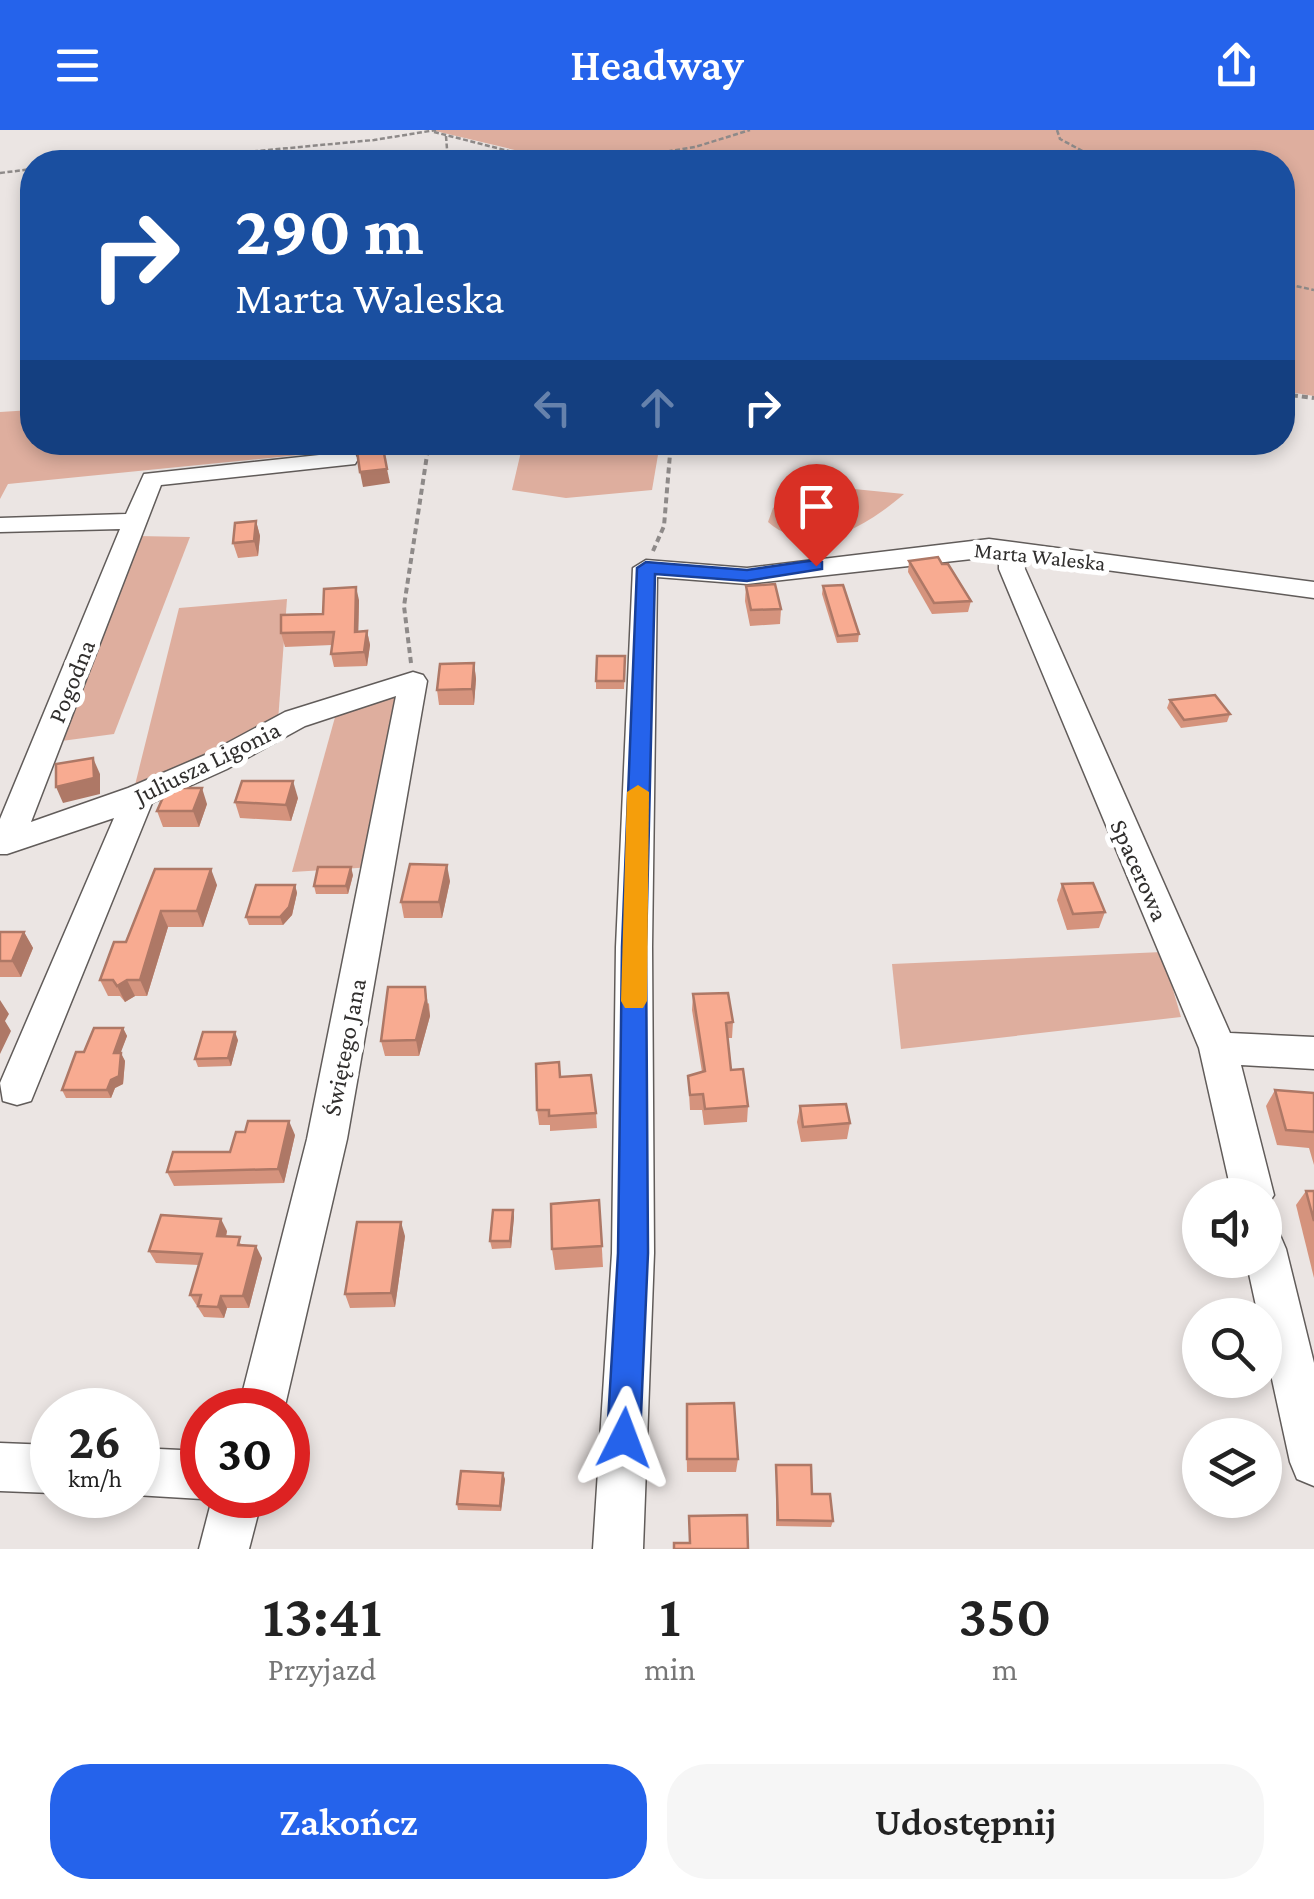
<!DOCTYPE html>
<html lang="pl">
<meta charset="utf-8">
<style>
:root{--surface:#fff;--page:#f6f6f6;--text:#222;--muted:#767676;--accent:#2563eb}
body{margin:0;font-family:"Crimson Pro",serif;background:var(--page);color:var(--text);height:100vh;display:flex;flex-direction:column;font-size:38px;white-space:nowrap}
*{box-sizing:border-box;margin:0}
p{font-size:32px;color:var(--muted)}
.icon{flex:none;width:55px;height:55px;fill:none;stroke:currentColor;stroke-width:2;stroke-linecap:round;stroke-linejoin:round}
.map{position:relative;height:1419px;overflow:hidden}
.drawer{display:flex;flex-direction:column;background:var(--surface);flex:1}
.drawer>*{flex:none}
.guide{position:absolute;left:20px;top:20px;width:1275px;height:305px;border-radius:40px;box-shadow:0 5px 15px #0003;background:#1a4fa0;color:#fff;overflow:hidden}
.controls{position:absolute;left:1182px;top:1048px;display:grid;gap:20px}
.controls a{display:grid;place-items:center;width:100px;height:100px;border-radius:50%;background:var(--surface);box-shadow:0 5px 15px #0003;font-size:50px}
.speed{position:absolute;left:30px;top:1258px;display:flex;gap:20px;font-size:50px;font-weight:700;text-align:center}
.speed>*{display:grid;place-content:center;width:130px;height:130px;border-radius:50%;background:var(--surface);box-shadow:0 5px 15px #0003;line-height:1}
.speed small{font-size:25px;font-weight:400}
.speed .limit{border:15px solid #d22;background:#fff;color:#111}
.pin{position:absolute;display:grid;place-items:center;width:85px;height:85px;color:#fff;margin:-102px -42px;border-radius:50% 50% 50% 0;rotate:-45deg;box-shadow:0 0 10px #0007}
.pin .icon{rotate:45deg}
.me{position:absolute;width:110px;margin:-55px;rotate:3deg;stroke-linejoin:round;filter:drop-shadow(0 0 8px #0008)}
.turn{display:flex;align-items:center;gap:35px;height:210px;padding:0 50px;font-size:45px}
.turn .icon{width:130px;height:130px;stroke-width:2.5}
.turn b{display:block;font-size:70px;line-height:85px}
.lanes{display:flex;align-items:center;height:95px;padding:0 50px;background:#0003;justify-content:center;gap:50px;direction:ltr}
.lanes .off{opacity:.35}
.eta{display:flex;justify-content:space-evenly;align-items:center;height:170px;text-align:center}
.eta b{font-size:60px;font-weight:600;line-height:70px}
.cta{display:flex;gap:20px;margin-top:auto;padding:20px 50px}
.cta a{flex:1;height:115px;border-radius:40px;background:var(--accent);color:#fff;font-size:40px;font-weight:600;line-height:115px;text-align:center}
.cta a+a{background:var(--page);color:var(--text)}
header{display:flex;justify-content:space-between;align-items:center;height:130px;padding:0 50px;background:var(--accent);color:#fff;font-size:45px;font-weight:600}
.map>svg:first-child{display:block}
</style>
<header><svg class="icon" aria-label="menu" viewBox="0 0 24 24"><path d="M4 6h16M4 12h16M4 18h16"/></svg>Headway<svg class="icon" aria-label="share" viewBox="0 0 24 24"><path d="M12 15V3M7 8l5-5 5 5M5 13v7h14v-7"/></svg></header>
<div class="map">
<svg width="1314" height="1419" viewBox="0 0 1314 1419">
<rect width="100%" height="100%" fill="#ebe5e3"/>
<g fill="#deae9e">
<polygon points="431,0 1314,0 1314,266 1283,261 1282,32 500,32 502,24 519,21"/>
<polygon points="32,280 32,312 420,313 8,354 0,369 0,282"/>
<polygon points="523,313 660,313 652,360 566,368 512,360"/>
<path d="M804,354L904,364C867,396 812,430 768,392L773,378Z"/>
<polygon points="137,406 190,407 114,604 54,612"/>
<polygon points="287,469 278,591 134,659 179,478"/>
<polygon points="403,559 374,737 292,742 337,580"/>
<polygon points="1162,822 1181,887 901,919 892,834"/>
</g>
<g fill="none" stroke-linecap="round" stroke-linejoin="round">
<g stroke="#615c5a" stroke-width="3">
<g id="minor">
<polygon points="347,322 355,324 358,329 355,334 161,355 31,692 128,658 205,625 285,582 413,542 423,545 427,551 347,1009 284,1280 238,1280 307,1009 396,566 305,596 227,639 152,673 31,971 17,975 3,971 0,953 114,688 7,724 0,724 0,689 120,399 0,402 0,388 126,384 144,344"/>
<polygon points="989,409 1314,452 1314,468 1024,429 1025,439 1230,903 1314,907 1314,939 1241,935 1274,1065 1265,1079 1265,1065 1232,1065 1199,918 999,439 999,426 747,454 657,447 652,817 654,1123 643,1419 593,1419 612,1123 616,817 633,438 646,430 747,438"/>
<polygon points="1265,1099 1280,1105 1286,1119 1314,1233 1314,1356 1297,1349 1290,1332 1265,1217 1265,1185 1258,1185 1246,1130 1265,1130"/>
<polygon points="0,1313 52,1315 52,1363 0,1361"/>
<polygon points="138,1318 202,1321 202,1365 212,1365 202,1369 135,1365"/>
<polygon points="213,1365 263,1365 249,1419 199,1419"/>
</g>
</g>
<g stroke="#8e8a89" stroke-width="2.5" stroke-dasharray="5 2.5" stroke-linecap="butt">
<polyline points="1057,0 1060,9 1103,32"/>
<polyline points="434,2 552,32"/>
<polyline points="446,6 448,32"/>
<polyline points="141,32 374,10 436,0"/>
<polyline points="601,32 695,17 750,0"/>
<polyline points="0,43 32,39"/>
<polyline points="1282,153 1314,160"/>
</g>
<g stroke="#8e8a89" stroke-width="4" stroke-dasharray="6 4" stroke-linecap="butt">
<polyline points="1282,264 1314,268"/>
<polyline points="653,421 664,396 671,312"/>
<polyline points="411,533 404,476 429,312"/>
</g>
<use href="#minor" fill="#fff" fill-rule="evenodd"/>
</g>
<g fill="#d5937d">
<polygon points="256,391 260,406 258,426 238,428 233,413"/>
<polygon points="909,431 942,434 971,471 968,482 932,484 908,442"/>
<polygon points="746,456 781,479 780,494 750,496 745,471"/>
<polygon points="823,456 859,504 858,512 837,513 822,464"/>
<polygon points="359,470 358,502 367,501 370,515 367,536 334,537 331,524 332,515 285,517 281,503 323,484"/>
<polygon points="625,526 624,559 596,559 596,551"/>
<polygon points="474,533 476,549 474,575 439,575 437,560"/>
<polygon points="1170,570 1230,584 1227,592 1181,598 1167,578"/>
<polygon points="298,668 291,691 240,688 235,672"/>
<polygon points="207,674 199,697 163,697 157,681"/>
<polygon points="155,739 217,755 203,797 168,797 147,866 135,866 125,872 120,866 108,866 100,850 126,812"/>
<polygon points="353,745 348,764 316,764 314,756"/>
<polygon points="450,751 442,788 404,788 401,772"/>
<polygon points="1062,754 1105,782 1099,798 1067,800 1057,770"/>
<polygon points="295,755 297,763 292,785 283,795 249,795 246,787"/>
<polygon points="0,802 24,802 33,818 21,847 0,847"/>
<polygon points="693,864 733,892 732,908 727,908 731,940 748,976 747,992 704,995 702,980 690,980 688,946 702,942 692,880"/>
<polygon points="429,873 430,886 419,926 385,926 381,911"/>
<polygon points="123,898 127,906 120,923 125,931 123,954 115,958 111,968 66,968 62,960 84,922"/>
<polygon points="238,910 231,936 198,937 195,929"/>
<polygon points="560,947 596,983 597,998 550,1001 550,995 539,995 537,980"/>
<polygon points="1275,960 1314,963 1314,1035 1309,1018 1277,1015 1266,976"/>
<polygon points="800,976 850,993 847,1009 801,1012 797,992"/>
<polygon points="295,1005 284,1053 174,1056 167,1042 230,1022"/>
<polygon points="1306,1061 1314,1061 1314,1148 1296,1075"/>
<polygon points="599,1070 603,1137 555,1140 552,1119"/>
<polygon points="513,1080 514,1087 511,1118 492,1119 490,1111"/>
<polygon points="227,1101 226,1107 244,1115 262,1128 249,1178 227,1178 224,1188 204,1187 190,1165 199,1135 156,1133 149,1121"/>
<polygon points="405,1106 395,1177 350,1178 345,1164"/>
<polygon points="686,1287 738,1329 736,1342 687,1342"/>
<polygon points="776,1335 812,1364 833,1391 831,1397 776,1396"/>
<polygon points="505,1349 501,1381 458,1380 457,1374"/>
</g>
<g fill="#ae7866">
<polygon points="387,339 390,353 363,357 360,342"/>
<polygon points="256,391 260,406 258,426 254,411"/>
<polygon points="356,457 359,470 358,515 355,502"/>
<polygon points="367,501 370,515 367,536 364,522"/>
<polygon points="474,533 476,549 474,575 472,559"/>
<polygon points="93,628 100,644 100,664 63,673 56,657"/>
<polygon points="293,651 298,668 291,691 286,675"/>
<polygon points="202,658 207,674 199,697 193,681"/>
<polygon points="447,735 450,751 442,788 439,772"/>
<polygon points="351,737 353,745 348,764 346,756"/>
<polygon points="211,739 217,755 203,797 197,781"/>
<polygon points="295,755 297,763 292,785 283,795 280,787"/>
<polygon points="161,781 168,797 147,866 140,850"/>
<polygon points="24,802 33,818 21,847 12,831"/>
<polygon points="127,850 135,866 125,872 117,856"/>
<polygon points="425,857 430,886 419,926 416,910"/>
<polygon points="0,870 9,884 5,891 11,901 0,924"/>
<polygon points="123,898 127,906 118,930 114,923"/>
<polygon points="235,902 238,910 231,936 228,928"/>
<polygon points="121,923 125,931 123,954 115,958 111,968 107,960"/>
<polygon points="289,991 295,1005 284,1053 278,1039"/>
<polygon points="513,1080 514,1087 511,1118 510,1111"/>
<polygon points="221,1089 227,1101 223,1119 217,1106"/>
<polygon points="401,1092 405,1106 395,1177 391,1163"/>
<polygon points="256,1116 262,1128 249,1178 243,1166"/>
<polygon points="221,1166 227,1178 224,1188 218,1177"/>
<polygon points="503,1343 505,1349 501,1381 500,1376"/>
</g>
<g fill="#f8ab91" stroke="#ae7866" stroke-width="2.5">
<polygon points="383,318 387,339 360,342 357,321"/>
<polygon points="256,391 254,411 233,413 235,393"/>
<polygon points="938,427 942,434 948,434 971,471 934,473 909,431"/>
<polygon points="775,454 781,479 751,480 746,456"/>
<polygon points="843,455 859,504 838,506 823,456"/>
<polygon points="356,457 355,502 367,501 364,522 331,524 334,502 281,503 281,485 323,484 324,459"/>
<polygon points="597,526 625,526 624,551 596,551"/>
<polygon points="474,533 472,559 437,560 440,534"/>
<polygon points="1215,565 1230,584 1184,590 1170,570"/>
<polygon points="93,628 94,648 56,657 56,634"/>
<polygon points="242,651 293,651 286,675 235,672"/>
<polygon points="167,658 202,658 193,681 157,681"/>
<polygon points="410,734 447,735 439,772 401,772"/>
<polygon points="318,737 351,737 346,756 314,756"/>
<polygon points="155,739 211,739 197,781 161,781 140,850 127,850 117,856 113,850 100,850 114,812 126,812"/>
<polygon points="1093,753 1105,782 1073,784 1062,754"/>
<polygon points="256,755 295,755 289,777 280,787 246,787"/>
<polygon points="0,802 24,802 12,831 0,831"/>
<polygon points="388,857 425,857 426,870 416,910 381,911"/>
<polygon points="728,863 733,892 726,893 731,940 743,939 748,976 705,979 703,964 690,965 688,946 705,941 693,864"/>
<polygon points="94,898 123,898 114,923 121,923 119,946 111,950 107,960 62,960 76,922 84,922"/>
<polygon points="203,902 235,902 228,928 195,929"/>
<polygon points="559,932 560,947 591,945 596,983 549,986 549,980 537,980 536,934"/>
<polygon points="1275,960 1314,963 1314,1002 1286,1000"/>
<polygon points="846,974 850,993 803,997 800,976"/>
<polygon points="248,991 289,991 278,1039 167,1042 173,1022 230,1022 236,1002 245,1002"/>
<polygon points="1306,1061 1314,1061 1314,1091"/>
<polygon points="599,1070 602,1116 552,1119 551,1074"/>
<polygon points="493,1080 513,1080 510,1111 490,1111"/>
<polygon points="161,1085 221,1089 217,1106 240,1107 238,1115 256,1116 243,1166 221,1166 218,1177 198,1176 201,1165 190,1165 202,1124 149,1121"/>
<polygon points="357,1092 401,1092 391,1163 345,1164"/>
<polygon points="734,1273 738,1329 687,1329 687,1274"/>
<polygon points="776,1335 811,1335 812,1364 830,1364 833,1391 778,1390"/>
<polygon points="461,1341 503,1343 500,1376 457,1374"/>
<polygon points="747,1385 748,1419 674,1419 674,1413 690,1413 689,1386"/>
</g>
<polygon fill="#2563eb" stroke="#184099" stroke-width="2.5" points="816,430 822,432 822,439 747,451 655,444 646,817 648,1123 640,1308 635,1320 624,1324 612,1320 607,1308 618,1123 622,817 637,438 646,432 747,440"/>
<polygon fill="#f59e0b" points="638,655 649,662 647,871 643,878 625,878 621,871 627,662"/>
<g text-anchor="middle" stroke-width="10" stroke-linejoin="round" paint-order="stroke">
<g font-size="22" fill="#302e2d" stroke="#fff">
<text transform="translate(1040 426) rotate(6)" y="8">Marta Waleska</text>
</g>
<g font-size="25" fill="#302e2d" stroke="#fff">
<text transform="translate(71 551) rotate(-68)" y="9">Pogodna</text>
<text transform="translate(207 632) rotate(-26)" y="9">Juliusza Ligonia</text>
<text transform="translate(1140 740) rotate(66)" y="9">Spacerowa</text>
<text transform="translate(344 917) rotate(-79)" y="9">Świętego Jana</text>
</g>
</g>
</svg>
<div class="controls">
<a><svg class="icon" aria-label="sound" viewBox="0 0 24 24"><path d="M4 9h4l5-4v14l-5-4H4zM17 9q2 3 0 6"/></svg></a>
<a><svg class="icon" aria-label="search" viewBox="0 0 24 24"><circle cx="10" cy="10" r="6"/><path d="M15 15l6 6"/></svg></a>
<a><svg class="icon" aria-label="layers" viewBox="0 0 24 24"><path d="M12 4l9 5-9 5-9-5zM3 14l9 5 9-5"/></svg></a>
</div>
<div class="speed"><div>26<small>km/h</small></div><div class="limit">30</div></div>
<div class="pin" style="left:816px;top:436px;background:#d93025"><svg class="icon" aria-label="arrive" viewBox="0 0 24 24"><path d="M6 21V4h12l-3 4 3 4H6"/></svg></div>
<svg class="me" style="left:624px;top:1308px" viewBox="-20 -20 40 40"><path d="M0-17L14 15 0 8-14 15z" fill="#2563eb" stroke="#fff" stroke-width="4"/></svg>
<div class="guide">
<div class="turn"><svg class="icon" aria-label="right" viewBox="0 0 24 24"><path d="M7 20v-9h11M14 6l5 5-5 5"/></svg><div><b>290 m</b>Marta Waleska</div></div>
<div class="lanes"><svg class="icon off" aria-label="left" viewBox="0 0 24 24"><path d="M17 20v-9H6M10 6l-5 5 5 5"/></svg><svg class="icon off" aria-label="ahead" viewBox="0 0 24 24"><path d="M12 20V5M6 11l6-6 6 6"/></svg><svg class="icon" aria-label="right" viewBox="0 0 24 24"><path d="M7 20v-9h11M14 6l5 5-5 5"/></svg></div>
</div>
</div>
<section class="drawer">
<div class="eta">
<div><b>13:41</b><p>Przyjazd</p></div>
<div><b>1</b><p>min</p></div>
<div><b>350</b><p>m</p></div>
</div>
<div class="cta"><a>Zakończ</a><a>Udostępnij</a></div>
</section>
